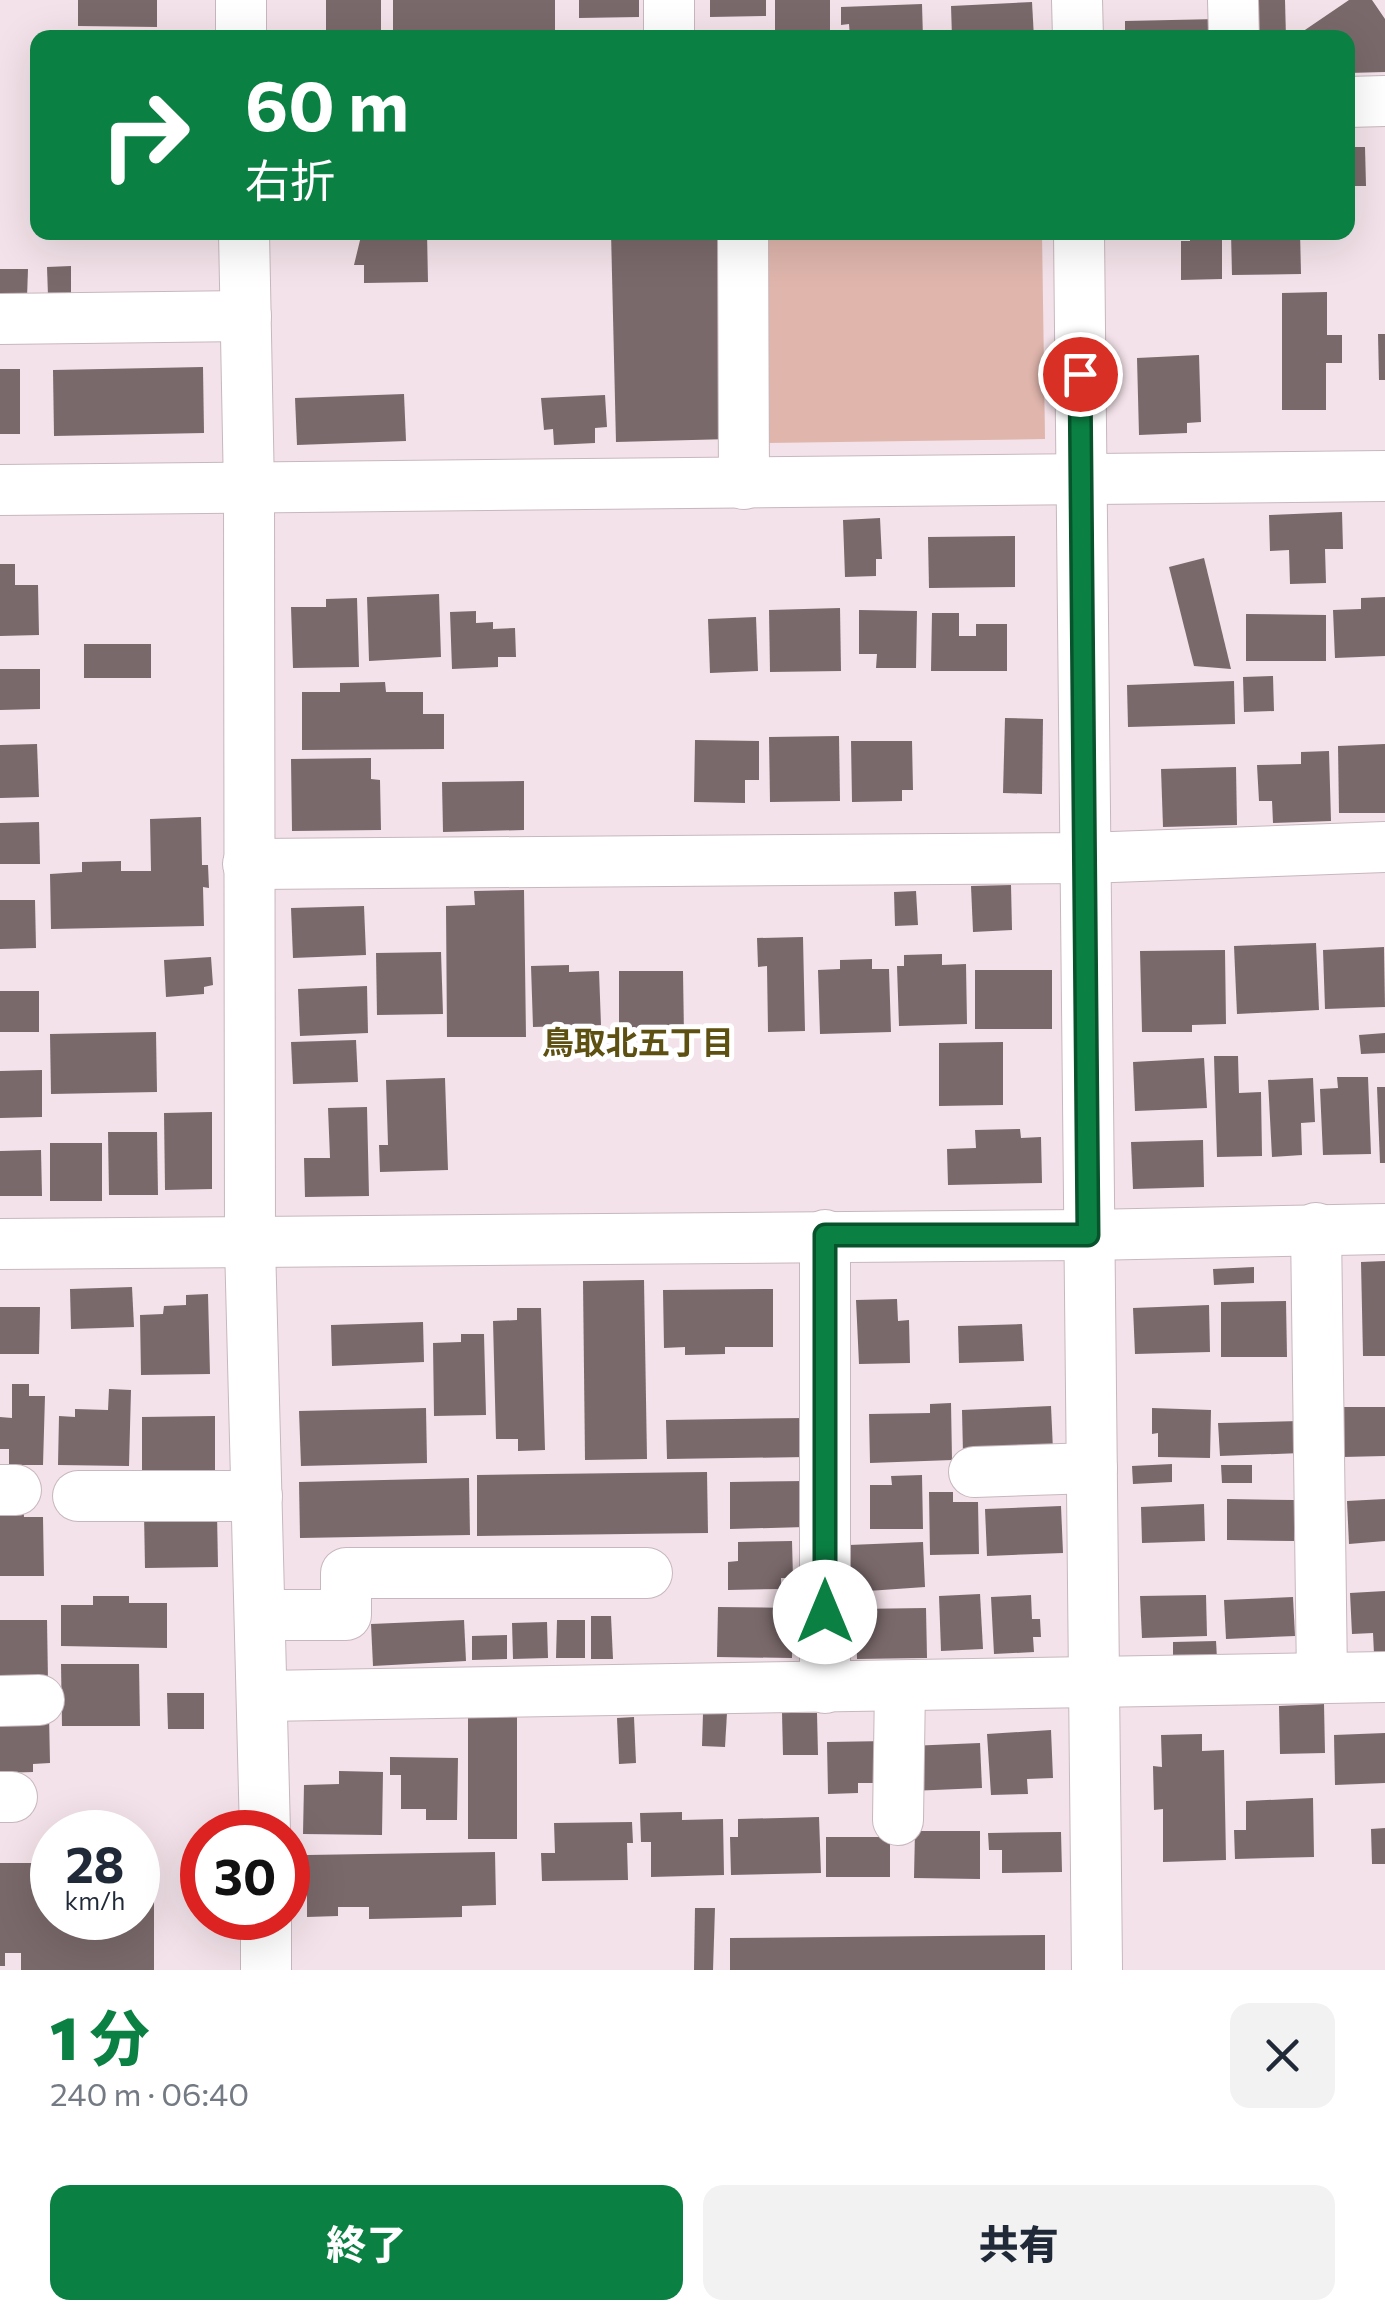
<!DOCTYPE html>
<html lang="ja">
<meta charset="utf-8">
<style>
:root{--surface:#fff;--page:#f2f2f3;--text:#1f2937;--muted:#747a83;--accent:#0b8043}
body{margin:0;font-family:Commissioner,"Noto Sans JP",sans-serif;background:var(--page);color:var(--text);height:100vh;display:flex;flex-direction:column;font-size:38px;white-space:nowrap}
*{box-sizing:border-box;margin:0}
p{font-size:32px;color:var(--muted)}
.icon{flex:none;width:55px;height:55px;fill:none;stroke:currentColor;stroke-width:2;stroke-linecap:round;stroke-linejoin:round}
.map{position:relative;height:1970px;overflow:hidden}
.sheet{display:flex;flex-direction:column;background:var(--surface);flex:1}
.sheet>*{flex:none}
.top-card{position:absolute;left:30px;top:30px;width:1325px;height:210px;border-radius:20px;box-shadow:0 10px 40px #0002;background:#0b8043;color:#fff;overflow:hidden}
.speed{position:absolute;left:30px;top:1810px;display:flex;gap:20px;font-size:50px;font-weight:700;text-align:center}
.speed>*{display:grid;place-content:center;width:130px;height:130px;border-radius:50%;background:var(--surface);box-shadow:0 10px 40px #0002;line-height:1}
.speed small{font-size:25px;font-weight:400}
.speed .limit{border:15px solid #d22;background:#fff;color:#111}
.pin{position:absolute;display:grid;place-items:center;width:85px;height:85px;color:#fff;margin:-42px;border:5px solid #fff;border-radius:50%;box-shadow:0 2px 10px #0007}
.me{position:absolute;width:110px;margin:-55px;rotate:0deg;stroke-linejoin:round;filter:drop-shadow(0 0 8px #0008)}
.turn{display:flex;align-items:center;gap:35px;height:210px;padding:0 50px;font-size:45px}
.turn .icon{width:130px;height:130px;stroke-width:2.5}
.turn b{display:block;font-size:70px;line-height:85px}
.round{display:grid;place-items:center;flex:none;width:105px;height:105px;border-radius:20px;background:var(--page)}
.head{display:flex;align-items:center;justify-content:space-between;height:170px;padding:0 50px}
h1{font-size:60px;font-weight:800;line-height:75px;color:var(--accent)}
.button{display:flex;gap:20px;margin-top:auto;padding:20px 50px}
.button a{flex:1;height:115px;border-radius:20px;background:var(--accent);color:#fff;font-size:40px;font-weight:800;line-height:115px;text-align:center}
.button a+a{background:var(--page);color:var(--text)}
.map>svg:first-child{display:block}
</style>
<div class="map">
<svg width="1385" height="1970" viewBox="0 0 1385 1970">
<rect width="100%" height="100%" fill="#f3e2e9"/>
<polygon fill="#dfb5ac" points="763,233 1042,233 1045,439 766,443"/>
<g fill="#7a696b">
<polygon points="78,0 157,0 157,27 78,26"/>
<rect x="326" y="0" width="55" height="38"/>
<rect x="393" y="0" width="162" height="38"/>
<polygon points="579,0 639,0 639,17 579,18"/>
<polygon points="710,0 766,0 766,16 710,17"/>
<rect x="775" y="0" width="55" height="38"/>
<polygon points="1243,0 1285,0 1286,38 1244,38"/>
<polygon points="1349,0 1372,0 1385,19 1385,72 1348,73 1348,38 1301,38 1299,34"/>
<polygon points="1032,2 1034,38 952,38 951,6"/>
<polygon points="922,4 923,38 850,38 849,24 841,25 841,7"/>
<polygon points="1218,19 1219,38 1125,38 1125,21"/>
<rect x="594" y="33" width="45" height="5"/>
<polygon points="1348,147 1365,147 1366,186 1348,186"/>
<polygon points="362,232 427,232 428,282 364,283 364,265 354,265"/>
<polygon points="611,232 725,232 730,439 616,442"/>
<polygon points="1190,232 1222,232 1222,279 1181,280 1181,241 1190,241"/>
<polygon points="1231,232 1300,232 1301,274 1232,275"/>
<polygon points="71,266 71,296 48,296 47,267"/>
<polygon points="0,269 28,269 27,298 0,298"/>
<polygon points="1327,292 1327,335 1342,335 1342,363 1326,363 1326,410 1282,410 1282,293"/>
<polygon points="1378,334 1385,334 1385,380 1379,380"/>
<polygon points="1199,355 1201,422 1187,423 1187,433 1139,435 1137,358"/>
<polygon points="203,367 204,433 54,436 53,370"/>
<rect x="0" y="369" width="20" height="65"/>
<polygon points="404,394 406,441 297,445 295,398"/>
<polygon points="605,395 607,427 595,428 595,443 554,445 553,429 544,430 541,398"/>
<polygon points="1342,512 1343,549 1325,549 1326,583 1290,584 1289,550 1270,551 1269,515"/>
<polygon points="880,518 882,559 876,559 876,576 845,577 843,520"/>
<polygon points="1015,536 1015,587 929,588 928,537"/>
<polygon points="1204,558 1231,669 1194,666 1169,567"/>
<polygon points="0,564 15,564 15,585 38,585 39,635 0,636"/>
<polygon points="439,594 441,657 369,661 367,597"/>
<polygon points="1385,597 1385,656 1335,658 1333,610 1361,609 1361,598"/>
<polygon points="357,598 359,667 293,668 291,607 326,607 326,599"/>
<polygon points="840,608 841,671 770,672 769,610"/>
<polygon points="859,610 917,611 916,668 876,668 877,654 859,654"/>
<polygon points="476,611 476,623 493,622 493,629 515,628 516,657 498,657 498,667 452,669 450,612"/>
<polygon points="932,613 959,613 959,636 976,636 976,624 1007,624 1007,671 931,671"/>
<polygon points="1246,614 1326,615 1326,661 1246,661"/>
<polygon points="756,617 758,671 710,673 708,619"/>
<rect x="84" y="644" width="67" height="34"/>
<polygon points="0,669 40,669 40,709 0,710"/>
<polygon points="1273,676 1274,711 1244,712 1243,677"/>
<polygon points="1234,681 1235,724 1128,727 1127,685"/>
<polygon points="385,682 386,692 423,692 423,714 444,714 444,749 302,750 302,692 340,692 340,683"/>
<polygon points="1005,718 1043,719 1042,794 1003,793"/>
<polygon points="839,736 840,801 770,802 769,737"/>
<polygon points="695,740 759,741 759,780 745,780 745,803 694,802"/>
<polygon points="851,741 912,741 913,790 902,790 902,801 852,802"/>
<polygon points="37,744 39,797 0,798 0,745"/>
<polygon points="1385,744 1385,813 1339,813 1338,746"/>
<polygon points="1329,751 1331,821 1273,823 1272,801 1259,801 1257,765 1301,764 1301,752"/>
<polygon points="371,758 371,779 380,780 381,830 292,831 291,759"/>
<polygon points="1236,767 1237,825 1163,827 1161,769"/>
<polygon points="524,781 524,830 443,832 442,782"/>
<polygon points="201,817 202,865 208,865 209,888 203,887 204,926 51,929 50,874 82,872 82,862 121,861 121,871 151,871 150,819"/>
<polygon points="39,822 40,864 0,864 0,823"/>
<polygon points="1011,885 1012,930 973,932 971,886"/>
<polygon points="524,890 526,1037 447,1037 446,906 475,905 474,891"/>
<polygon points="916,891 918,925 895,926 894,892"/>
<polygon points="0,900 35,900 36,948 0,949"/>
<polygon points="364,906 366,955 293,958 291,908"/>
<polygon points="803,937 805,1031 768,1032 767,966 758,967 757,938"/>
<polygon points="1316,943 1319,1010 1237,1014 1234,946"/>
<polygon points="1384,947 1385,1007 1325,1009 1323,950"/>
<polygon points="1225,950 1226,1024 1192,1025 1192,1032 1142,1032 1140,951"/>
<polygon points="441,952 443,1014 377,1015 376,953"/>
<polygon points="942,954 942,965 966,964 967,1024 899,1026 897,966 904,966 904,955"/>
<polygon points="211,957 213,985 204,987 204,994 166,997 164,960"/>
<polygon points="872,959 872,969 889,969 891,1032 820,1034 818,970 840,969 840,960"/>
<polygon points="569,965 569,972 599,971 601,1025 533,1027 531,966"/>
<rect x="975" y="970" width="77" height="59"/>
<polygon points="619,971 683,971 684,1036 619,1036"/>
<polygon points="367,986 368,1033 300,1036 298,989"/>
<rect x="0" y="991" width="39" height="41"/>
<polygon points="156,1032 157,1092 51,1094 50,1034"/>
<polygon points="1385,1033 1385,1053 1361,1054 1359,1035"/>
<polygon points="356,1040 358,1082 293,1084 291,1042"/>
<polygon points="1003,1042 1003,1105 939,1106 939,1043"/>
<polygon points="1214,1056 1238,1056 1239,1093 1261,1092 1262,1156 1217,1157"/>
<polygon points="1204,1058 1207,1108 1135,1111 1133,1062"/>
<polygon points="42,1070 42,1117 0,1118 0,1071"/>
<polygon points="1337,1077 1368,1077 1371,1154 1323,1155 1320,1089 1338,1088"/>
<polygon points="445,1078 448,1170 380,1172 379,1145 388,1145 386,1080"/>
<polygon points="1313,1078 1315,1122 1301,1123 1302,1155 1272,1157 1268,1080"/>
<polygon points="1377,1087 1385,1087 1385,1163 1380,1163"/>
<polygon points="367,1107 369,1196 305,1197 304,1158 330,1158 328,1108"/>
<polygon points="212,1112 212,1189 165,1190 164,1113"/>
<polygon points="1020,1129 1021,1138 1041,1137 1042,1183 948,1185 947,1149 976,1148 975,1130"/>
<polygon points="108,1132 157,1132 158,1195 109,1195"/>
<polygon points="1203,1140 1204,1187 1133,1189 1131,1142"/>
<rect x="50" y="1143" width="52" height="58"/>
<polygon points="41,1150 42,1196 0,1196 0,1151"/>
<polygon points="1385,1261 1385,1356 1363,1356 1361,1262"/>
<polygon points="1254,1267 1254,1283 1214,1285 1213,1269"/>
<polygon points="644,1280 647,1459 585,1460 583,1281"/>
<polygon points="132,1287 134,1327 71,1329 70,1289"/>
<polygon points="773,1289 773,1347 725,1347 725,1354 685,1355 685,1347 664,1348 663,1290"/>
<polygon points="208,1294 210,1374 141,1375 140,1315 163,1314 164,1306 186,1305 186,1295"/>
<polygon points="897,1299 898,1321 909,1320 910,1363 859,1364 856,1300"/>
<polygon points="1286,1301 1287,1357 1221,1357 1221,1302"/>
<polygon points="1209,1305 1210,1352 1135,1354 1133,1308"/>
<polygon points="0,1307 40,1307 39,1354 0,1354"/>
<polygon points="517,1308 541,1308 545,1450 518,1451 518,1439 496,1439 493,1321 517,1320"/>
<polygon points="423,1322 424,1362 332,1366 331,1325"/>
<polygon points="1022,1324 1024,1361 959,1363 958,1326"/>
<polygon points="461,1334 484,1334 486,1415 434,1416 433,1343 461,1342"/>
<polygon points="12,1384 29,1384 29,1396 45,1396 43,1465 9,1465 9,1449 0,1449 0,1417 12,1418"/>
<polygon points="109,1389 131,1390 129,1466 58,1465 59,1416 75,1417 75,1409 108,1410"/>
<polygon points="951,1403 952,1460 870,1463 869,1414 930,1413 930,1404"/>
<polygon points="1051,1406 1053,1450 963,1454 962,1410"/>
<polygon points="1343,1407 1385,1407 1385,1456 1343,1457"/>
<polygon points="426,1408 427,1463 301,1466 299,1411"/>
<polygon points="1152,1408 1211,1410 1210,1458 1158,1457 1158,1433 1152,1434"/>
<polygon points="215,1416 215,1470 142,1470 142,1417"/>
<polygon points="805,1418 806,1457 667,1459 666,1420"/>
<polygon points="1300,1421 1301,1453 1220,1456 1218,1423"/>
<polygon points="1172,1464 1172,1482 1133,1484 1132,1466"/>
<polygon points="1221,1465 1252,1465 1252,1483 1222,1483"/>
<polygon points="707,1472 708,1533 477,1536 477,1475"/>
<polygon points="922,1475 923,1529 870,1529 870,1485 892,1485 891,1476"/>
<polygon points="469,1478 470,1535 300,1538 299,1482"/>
<polygon points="806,1481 805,1527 730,1529 730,1482"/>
<polygon points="929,1492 953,1492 953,1502 978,1502 979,1554 930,1555"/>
<polygon points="1227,1499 1294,1500 1294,1541 1227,1540"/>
<polygon points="1385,1499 1385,1541 1349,1544 1347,1501"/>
<polygon points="1204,1504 1205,1541 1142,1543 1141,1507"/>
<polygon points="0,1505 23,1505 24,1517 43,1517 44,1576 0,1576"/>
<polygon points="1061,1506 1063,1553 987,1556 985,1509"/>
<polygon points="217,1512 218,1567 145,1568 144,1513"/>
<polygon points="792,1541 793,1578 781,1578 781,1589 728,1590 728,1562 738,1561 738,1542"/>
<polygon points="923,1542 925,1587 868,1591 868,1586 851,1587 849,1545"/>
<polygon points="1385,1591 1385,1653 1374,1654 1373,1633 1352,1634 1350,1593"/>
<polygon points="980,1594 983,1649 941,1651 939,1596"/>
<polygon points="1031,1595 1032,1619 1040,1619 1041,1637 1033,1637 1034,1652 994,1654 991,1597"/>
<polygon points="1206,1595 1207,1636 1142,1638 1140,1596"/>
<polygon points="93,1596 129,1596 129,1603 167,1603 167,1648 61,1646 61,1605 93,1605"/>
<polygon points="1293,1597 1295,1636 1226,1639 1224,1600"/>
<polygon points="718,1607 793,1608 792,1658 717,1657"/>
<polygon points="926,1608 927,1658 857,1659 856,1609"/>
<polygon points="591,1616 611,1616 613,1659 591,1659"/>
<polygon points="0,1620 47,1620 48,1681 0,1682"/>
<polygon points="464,1620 466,1661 373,1666 371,1624"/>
<polygon points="557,1620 585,1620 585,1658 556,1658"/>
<polygon points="547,1622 548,1658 513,1659 512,1623"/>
<polygon points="507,1635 507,1659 472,1660 472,1636"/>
<polygon points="1216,1641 1217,1658 1173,1659 1173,1642"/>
<polygon points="61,1664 139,1664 140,1726 62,1726"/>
<polygon points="167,1693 204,1693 204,1729 168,1729"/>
<polygon points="1324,1704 1325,1753 1280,1754 1279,1706"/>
<polygon points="703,1713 727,1713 725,1747 702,1746"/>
<polygon points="782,1713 817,1713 818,1755 783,1755"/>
<polygon points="49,1714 50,1763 33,1764 33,1772 0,1773 0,1715"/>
<rect x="468" y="1717" width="49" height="122"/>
<polygon points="634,1717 636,1763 619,1764 617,1718"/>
<polygon points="1051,1730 1053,1778 1027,1779 1028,1794 991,1795 987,1734"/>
<polygon points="1385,1733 1385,1783 1335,1785 1334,1735"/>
<polygon points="1202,1734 1202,1751 1224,1750 1226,1860 1163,1862 1163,1809 1154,1810 1153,1766 1162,1767 1161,1735"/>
<polygon points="888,1741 889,1783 858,1783 858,1793 828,1794 827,1742"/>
<polygon points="980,1743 982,1788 910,1791 909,1746"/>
<polygon points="390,1757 458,1758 457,1820 426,1820 426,1809 401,1809 401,1775 390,1775"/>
<polygon points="339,1771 383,1772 382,1835 303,1834 304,1785 339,1784"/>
<polygon points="1313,1798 1314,1857 1235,1859 1234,1830 1246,1830 1246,1801"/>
<polygon points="682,1812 682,1820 723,1819 724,1875 651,1877 651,1842 641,1842 640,1813"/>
<polygon points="819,1817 821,1873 731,1875 730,1837 738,1837 738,1819"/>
<polygon points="632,1822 633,1843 627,1843 628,1880 542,1881 541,1853 555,1853 554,1823"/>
<polygon points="1385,1828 1385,1864 1372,1864 1371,1829"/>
<polygon points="915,1831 980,1831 980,1879 914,1878"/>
<polygon points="1061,1832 1062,1872 1002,1873 1002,1850 989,1850 988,1833"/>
<rect x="826" y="1837" width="64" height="40"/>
<polygon points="495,1852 496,1905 462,1906 462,1917 369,1919 369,1907 338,1907 338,1916 307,1917 307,1855"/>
<polygon points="154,1862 154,1970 21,1970 21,1953 5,1953 5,1966 0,1966 0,1863 52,1863 52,1918 138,1918 138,1863"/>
<polygon points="695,1908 715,1908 713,1970 694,1970"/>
<polygon points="1045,1935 1045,1970 730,1970 730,1938"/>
</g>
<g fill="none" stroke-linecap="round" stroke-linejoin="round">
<g stroke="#c8b7be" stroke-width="52">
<g id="minor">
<polyline points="241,0 241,38"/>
<polyline points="669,0 669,38"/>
<polyline points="1077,0 1078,38"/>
<polyline points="1233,0 1234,38"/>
<polyline points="1348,102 1385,101"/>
<polyline points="244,232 249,490 250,1244 265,1832"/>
<polyline points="743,232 744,484"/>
<polyline points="1079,232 1097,1970"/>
<polyline points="0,319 246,316"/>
<polyline points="0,490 1385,476"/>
<polyline points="248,864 1085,858 1385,847"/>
<polyline points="1316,1228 1322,1678"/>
<polyline points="825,1235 825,1688"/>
<polyline points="0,1244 1088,1235 1385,1229"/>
<polyline points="974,1472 1092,1468"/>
<polyline points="0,1490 16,1490"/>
<polyline points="78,1496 257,1496"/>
<polyline points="260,1615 346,1615 346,1573 647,1573"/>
<polyline points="263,1696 1385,1677"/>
<polyline points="0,1701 39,1700"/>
<polyline points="0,1797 12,1797"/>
<polyline points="898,1820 900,1686"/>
<polyline points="266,1918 266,1970"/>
</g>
</g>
<use href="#minor" stroke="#fff" stroke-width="50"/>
</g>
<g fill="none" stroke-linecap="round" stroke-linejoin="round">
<g stroke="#07532c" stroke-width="25">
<polyline id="route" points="825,1612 825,1235 1088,1235 1080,374"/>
</g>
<use href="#route" stroke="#0b8043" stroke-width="18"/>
</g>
<g text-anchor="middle" stroke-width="10" stroke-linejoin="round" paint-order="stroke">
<g font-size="32" font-weight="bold" fill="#5d5011" stroke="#fff">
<text x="638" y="1054">鳥取北五丁目</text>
</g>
</g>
</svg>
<div class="speed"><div>28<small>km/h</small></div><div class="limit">30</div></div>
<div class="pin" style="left:1080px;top:374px;background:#d93025"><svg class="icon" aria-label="arrive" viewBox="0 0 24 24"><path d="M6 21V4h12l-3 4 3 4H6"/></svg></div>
<svg class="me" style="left:825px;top:1612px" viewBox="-20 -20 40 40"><circle r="19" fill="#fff"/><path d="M0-13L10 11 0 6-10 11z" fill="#0b8043"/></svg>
<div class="top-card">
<div class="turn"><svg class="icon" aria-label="right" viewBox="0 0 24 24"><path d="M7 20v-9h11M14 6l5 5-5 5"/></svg><div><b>60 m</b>右折</div></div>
</div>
</div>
<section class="sheet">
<div class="head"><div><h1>1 分</h1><p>240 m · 06:40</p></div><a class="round"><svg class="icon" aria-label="close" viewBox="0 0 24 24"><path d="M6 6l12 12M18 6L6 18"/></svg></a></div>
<div class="button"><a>終了</a><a>共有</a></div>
</section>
